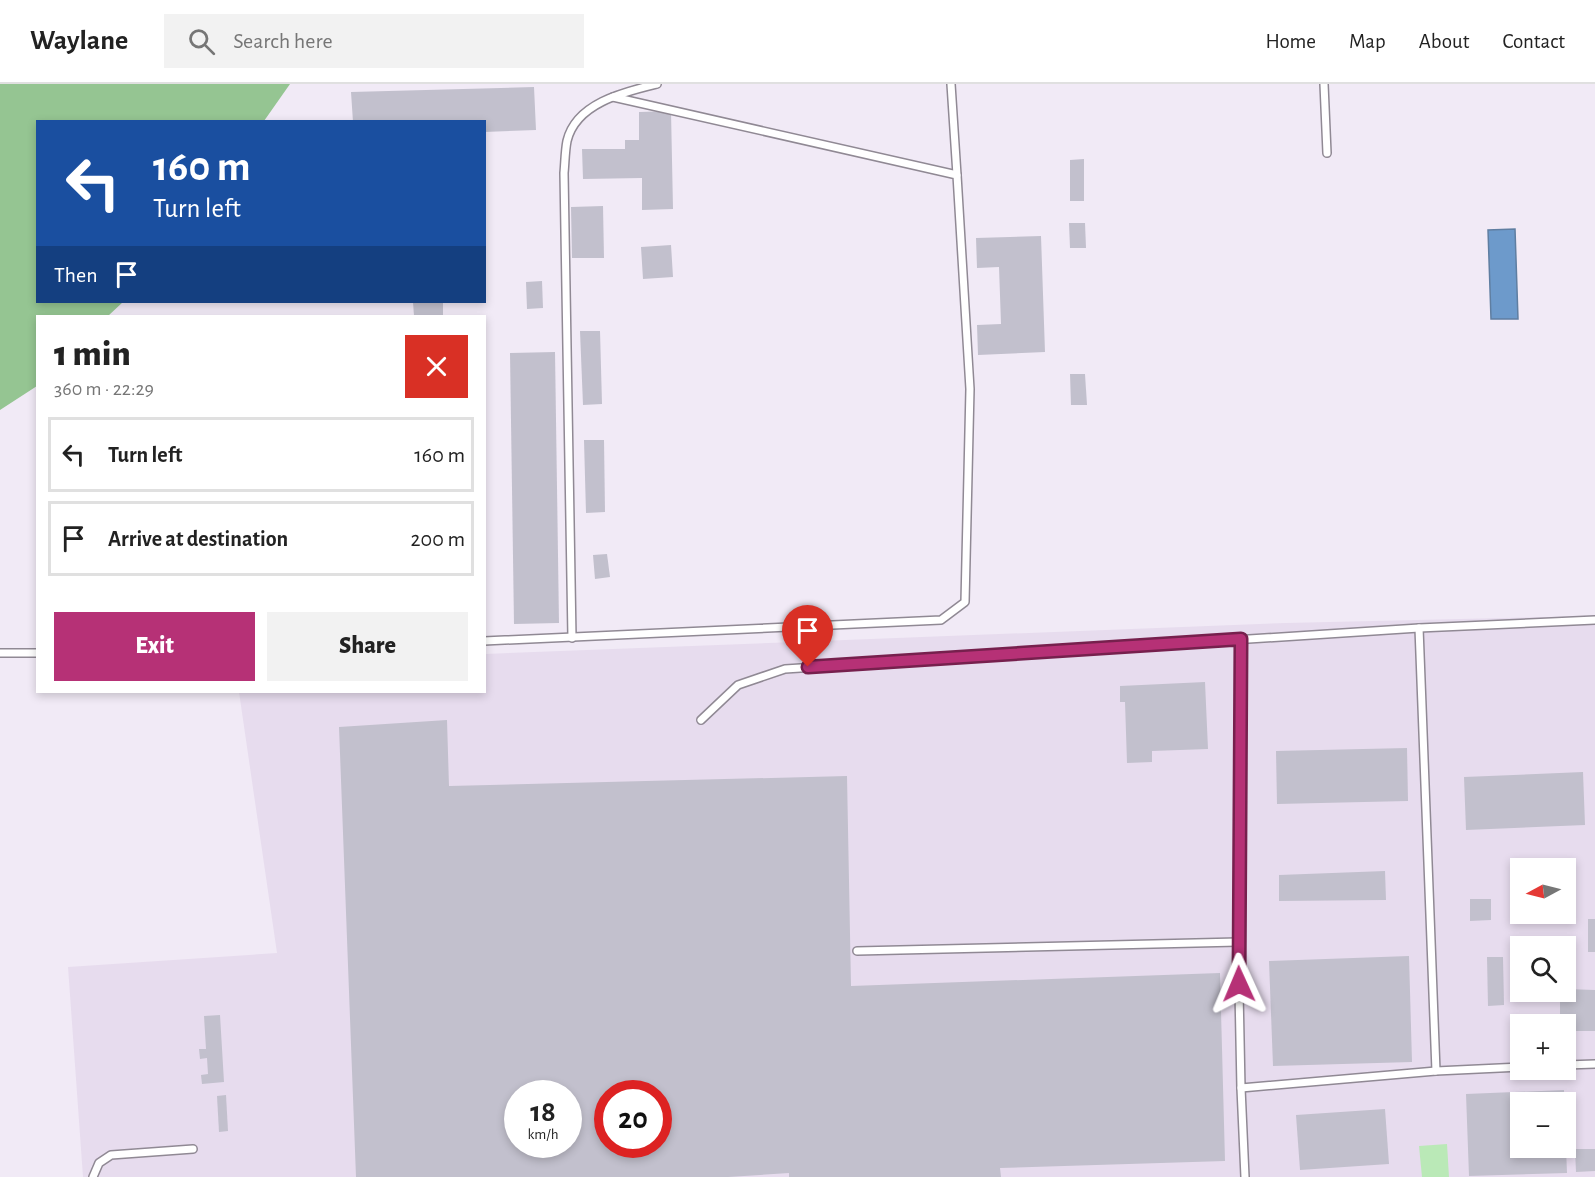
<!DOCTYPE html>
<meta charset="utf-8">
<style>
:root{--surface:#fff;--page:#f2f2f2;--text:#222;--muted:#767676;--line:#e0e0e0;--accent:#b63176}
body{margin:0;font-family:"Alegreya Sans",sans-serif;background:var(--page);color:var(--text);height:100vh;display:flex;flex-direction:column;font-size:22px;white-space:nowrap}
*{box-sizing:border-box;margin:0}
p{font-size:20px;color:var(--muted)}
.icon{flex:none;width:33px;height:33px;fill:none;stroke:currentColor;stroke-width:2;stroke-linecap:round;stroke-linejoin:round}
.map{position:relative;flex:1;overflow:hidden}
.sheet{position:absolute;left:36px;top:231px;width:450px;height:378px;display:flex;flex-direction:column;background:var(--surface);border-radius:0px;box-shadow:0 3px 9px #0003}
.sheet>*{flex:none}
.top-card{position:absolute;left:36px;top:36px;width:450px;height:183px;border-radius:0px;box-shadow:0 3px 9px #0003;background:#1a4fa0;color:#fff;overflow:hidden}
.needle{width:39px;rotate:263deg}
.buttons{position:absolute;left:1510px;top:774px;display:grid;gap:12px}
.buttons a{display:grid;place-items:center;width:66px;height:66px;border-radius:0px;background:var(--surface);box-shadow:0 3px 9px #0003;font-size:30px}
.speed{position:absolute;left:504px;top:996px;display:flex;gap:12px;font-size:30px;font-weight:700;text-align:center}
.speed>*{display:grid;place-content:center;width:78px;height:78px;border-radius:50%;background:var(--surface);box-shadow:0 3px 9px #0003;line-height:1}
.speed small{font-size:15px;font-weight:400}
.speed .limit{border:9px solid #d22;background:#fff;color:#111}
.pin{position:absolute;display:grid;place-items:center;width:51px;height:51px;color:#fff;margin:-62px -26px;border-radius:50% 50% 50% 0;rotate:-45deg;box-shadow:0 0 6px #0007}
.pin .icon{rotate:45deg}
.me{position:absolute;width:66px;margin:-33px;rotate:359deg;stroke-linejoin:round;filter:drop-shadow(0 0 4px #0008)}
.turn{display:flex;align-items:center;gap:21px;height:126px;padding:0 18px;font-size:27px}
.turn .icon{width:78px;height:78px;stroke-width:2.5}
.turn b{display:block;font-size:42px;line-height:51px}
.then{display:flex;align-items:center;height:57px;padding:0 18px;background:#0003;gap:12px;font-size:22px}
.round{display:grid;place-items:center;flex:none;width:63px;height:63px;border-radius:0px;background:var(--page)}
.head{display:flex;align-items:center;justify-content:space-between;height:102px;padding:0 18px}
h1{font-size:36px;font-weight:800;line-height:45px}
.cta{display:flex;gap:12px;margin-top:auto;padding:12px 18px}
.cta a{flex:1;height:69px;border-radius:0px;background:var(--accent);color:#fff;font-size:24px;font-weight:800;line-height:69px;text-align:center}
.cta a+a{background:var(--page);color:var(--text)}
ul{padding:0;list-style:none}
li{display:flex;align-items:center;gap:18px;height:75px;margin:0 12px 9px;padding:0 6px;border:3px solid var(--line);border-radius:0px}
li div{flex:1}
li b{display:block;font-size:22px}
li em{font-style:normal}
header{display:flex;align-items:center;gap:36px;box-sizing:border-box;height:84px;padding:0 30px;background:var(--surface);border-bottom:2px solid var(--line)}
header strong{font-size:28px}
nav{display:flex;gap:33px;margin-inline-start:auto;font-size:21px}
.search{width:420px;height:54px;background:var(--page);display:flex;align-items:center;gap:15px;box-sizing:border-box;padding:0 21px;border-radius:0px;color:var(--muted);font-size:22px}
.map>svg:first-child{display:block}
</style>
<header>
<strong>Waylane</strong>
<div class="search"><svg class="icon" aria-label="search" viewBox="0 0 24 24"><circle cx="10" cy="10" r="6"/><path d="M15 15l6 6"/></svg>Search here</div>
<nav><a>Home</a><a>Map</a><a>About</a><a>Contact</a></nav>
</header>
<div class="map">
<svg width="1595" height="1093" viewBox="0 0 1595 1093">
<rect width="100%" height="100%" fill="#f1eaf6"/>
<path fill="#e7dcee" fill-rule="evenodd" d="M1595,532V1093H83L68,883L277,869L239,608H484L485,570L1286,539ZM1521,784H1566V830H1521ZM1521,862H1566V908H1521ZM1521,940H1566V986H1521ZM518,1010H568V1060H518ZM608,1010H658V1060H608ZM1521,1018H1566V1064H1521Z"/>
<polygon fill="#bae9b7" points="1447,1060 1449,1093 1422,1093 1419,1062"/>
<polygon fill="#95c592" points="0,0 290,0 264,37 38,38 38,218 123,218 108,232 38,232 37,302 0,326"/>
<polygon fill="#6d9acb" stroke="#5f7ea1" stroke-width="1.5" points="1515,145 1518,235 1491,235 1488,146"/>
<g fill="#c2c0cd" fill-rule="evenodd">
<polygon points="534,3 536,46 484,48 484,38 353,38 351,8"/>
<polygon points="671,27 673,125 642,126 642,94 583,95 582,65 625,65 625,56 639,56 639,28"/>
<polygon points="1084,75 1084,117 1070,117 1070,76"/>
<polygon points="603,122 604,174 572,174 571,123"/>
<polygon points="1069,139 1085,139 1086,164 1070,164"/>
<polygon points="1041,152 1045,268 978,271 977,241 1001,240 999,183 977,184 976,154"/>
<polygon points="671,161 673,193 643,195 641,163"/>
<polygon points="542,197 543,224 527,225 526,198"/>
<polygon points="413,218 443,218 443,232 414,232"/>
<polygon points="580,247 600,247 602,320 583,321"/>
<polygon points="555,268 559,539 514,540 510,269"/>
<polygon points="1070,290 1085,290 1087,321 1071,321"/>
<polygon points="584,356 604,356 605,428 586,429"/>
<polygon points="607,470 610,493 595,495 593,471"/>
<polygon points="1205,598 1208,665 1152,667 1152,678 1127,679 1125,618 1120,618 1120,602"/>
<path d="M447,636L449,702L847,692L851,902L1220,889L1225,1077L1000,1084L1001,1093H789V1089L728,1093H356L339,643ZM518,1010H568V1060H518ZM608,1010H658V1060H608Z"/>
<polygon points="1407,664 1408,717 1277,720 1276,667"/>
<polygon points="1583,688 1585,741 1466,746 1464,693"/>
<polygon points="1385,787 1386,816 1279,817 1279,791"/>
<polygon points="1470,815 1491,815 1491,836 1470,837"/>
<rect x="1588" y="835" width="7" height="33"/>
<polygon points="1409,872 1412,978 1273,982 1269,877"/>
<polygon points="1487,873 1503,873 1504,921 1488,922"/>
<polygon points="1566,905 1595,906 1595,947 1566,947 1566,940 1560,940 1560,908"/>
<polygon points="220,931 224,998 202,1000 201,991 208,990 207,974 200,975 199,965 206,965 204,932"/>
<polygon points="1564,1006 1564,1018 1521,1018 1521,1064 1566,1064 1567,1089 1469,1092 1466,1010"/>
<polygon points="226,1011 228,1047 219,1048 217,1012"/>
<polygon points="1385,1025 1389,1080 1300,1086 1296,1031"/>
<polygon points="1575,1065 1595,1065 1595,1087 1576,1088"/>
</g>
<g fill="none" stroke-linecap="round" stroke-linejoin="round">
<g stroke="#908994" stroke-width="10">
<g id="lane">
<polyline points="951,0 957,91"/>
<polyline points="1324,0 1327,69"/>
<polyline points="1419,544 1436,987"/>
<path d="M572,554L564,89C565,79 565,67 567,57C576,19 624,8 657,0"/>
<polyline points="1241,555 1238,858 1241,1004 1436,987 1521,983"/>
<polyline points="484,557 941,536 965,518 970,305 957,91 613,13"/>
<polyline points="0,569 38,569"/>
<polyline points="701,636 738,601 785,585 1419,544 1595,536"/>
<polyline points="857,867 1238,858"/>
<polyline points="1566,981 1595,980"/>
<polyline points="1241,1004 1245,1093"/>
<polyline points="93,1093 99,1079 111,1071 193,1065"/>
</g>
</g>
<use href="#lane" stroke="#fff" stroke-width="7"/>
</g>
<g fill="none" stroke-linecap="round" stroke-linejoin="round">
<g stroke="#76204d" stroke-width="15">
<polyline id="route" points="808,583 1241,555 1239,900"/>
</g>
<use href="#route" stroke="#b63176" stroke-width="10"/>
</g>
</svg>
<div class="buttons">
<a><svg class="needle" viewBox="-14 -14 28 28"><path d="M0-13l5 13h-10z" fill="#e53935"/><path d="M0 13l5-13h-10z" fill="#767676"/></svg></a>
<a><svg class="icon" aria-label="search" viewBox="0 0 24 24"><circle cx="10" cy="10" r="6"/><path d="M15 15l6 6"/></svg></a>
<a>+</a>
<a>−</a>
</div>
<div class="speed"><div>18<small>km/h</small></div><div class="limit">20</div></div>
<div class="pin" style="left:808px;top:583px;background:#d93025"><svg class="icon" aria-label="arrive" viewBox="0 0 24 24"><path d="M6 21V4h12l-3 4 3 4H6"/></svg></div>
<svg class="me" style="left:1239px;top:900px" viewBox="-20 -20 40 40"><path d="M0-17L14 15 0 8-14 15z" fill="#b63176" stroke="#fff" stroke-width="4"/></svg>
<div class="top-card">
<div class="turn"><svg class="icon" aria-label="left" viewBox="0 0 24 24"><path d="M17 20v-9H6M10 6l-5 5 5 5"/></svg><div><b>160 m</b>Turn left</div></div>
<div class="then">Then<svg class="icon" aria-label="arrive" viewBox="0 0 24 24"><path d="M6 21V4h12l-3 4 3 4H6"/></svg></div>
</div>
<section class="sheet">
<div class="head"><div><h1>1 min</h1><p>360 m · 22:29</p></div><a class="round" style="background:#d93025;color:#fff"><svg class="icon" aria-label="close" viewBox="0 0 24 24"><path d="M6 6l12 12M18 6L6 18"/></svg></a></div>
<ul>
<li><svg class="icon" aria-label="left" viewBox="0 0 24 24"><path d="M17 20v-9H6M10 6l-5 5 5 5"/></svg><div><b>Turn left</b></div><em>160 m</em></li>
<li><svg class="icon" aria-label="arrive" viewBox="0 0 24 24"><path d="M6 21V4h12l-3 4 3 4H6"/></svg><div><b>Arrive at destination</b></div><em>200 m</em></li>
</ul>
<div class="cta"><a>Exit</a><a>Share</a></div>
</section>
</div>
